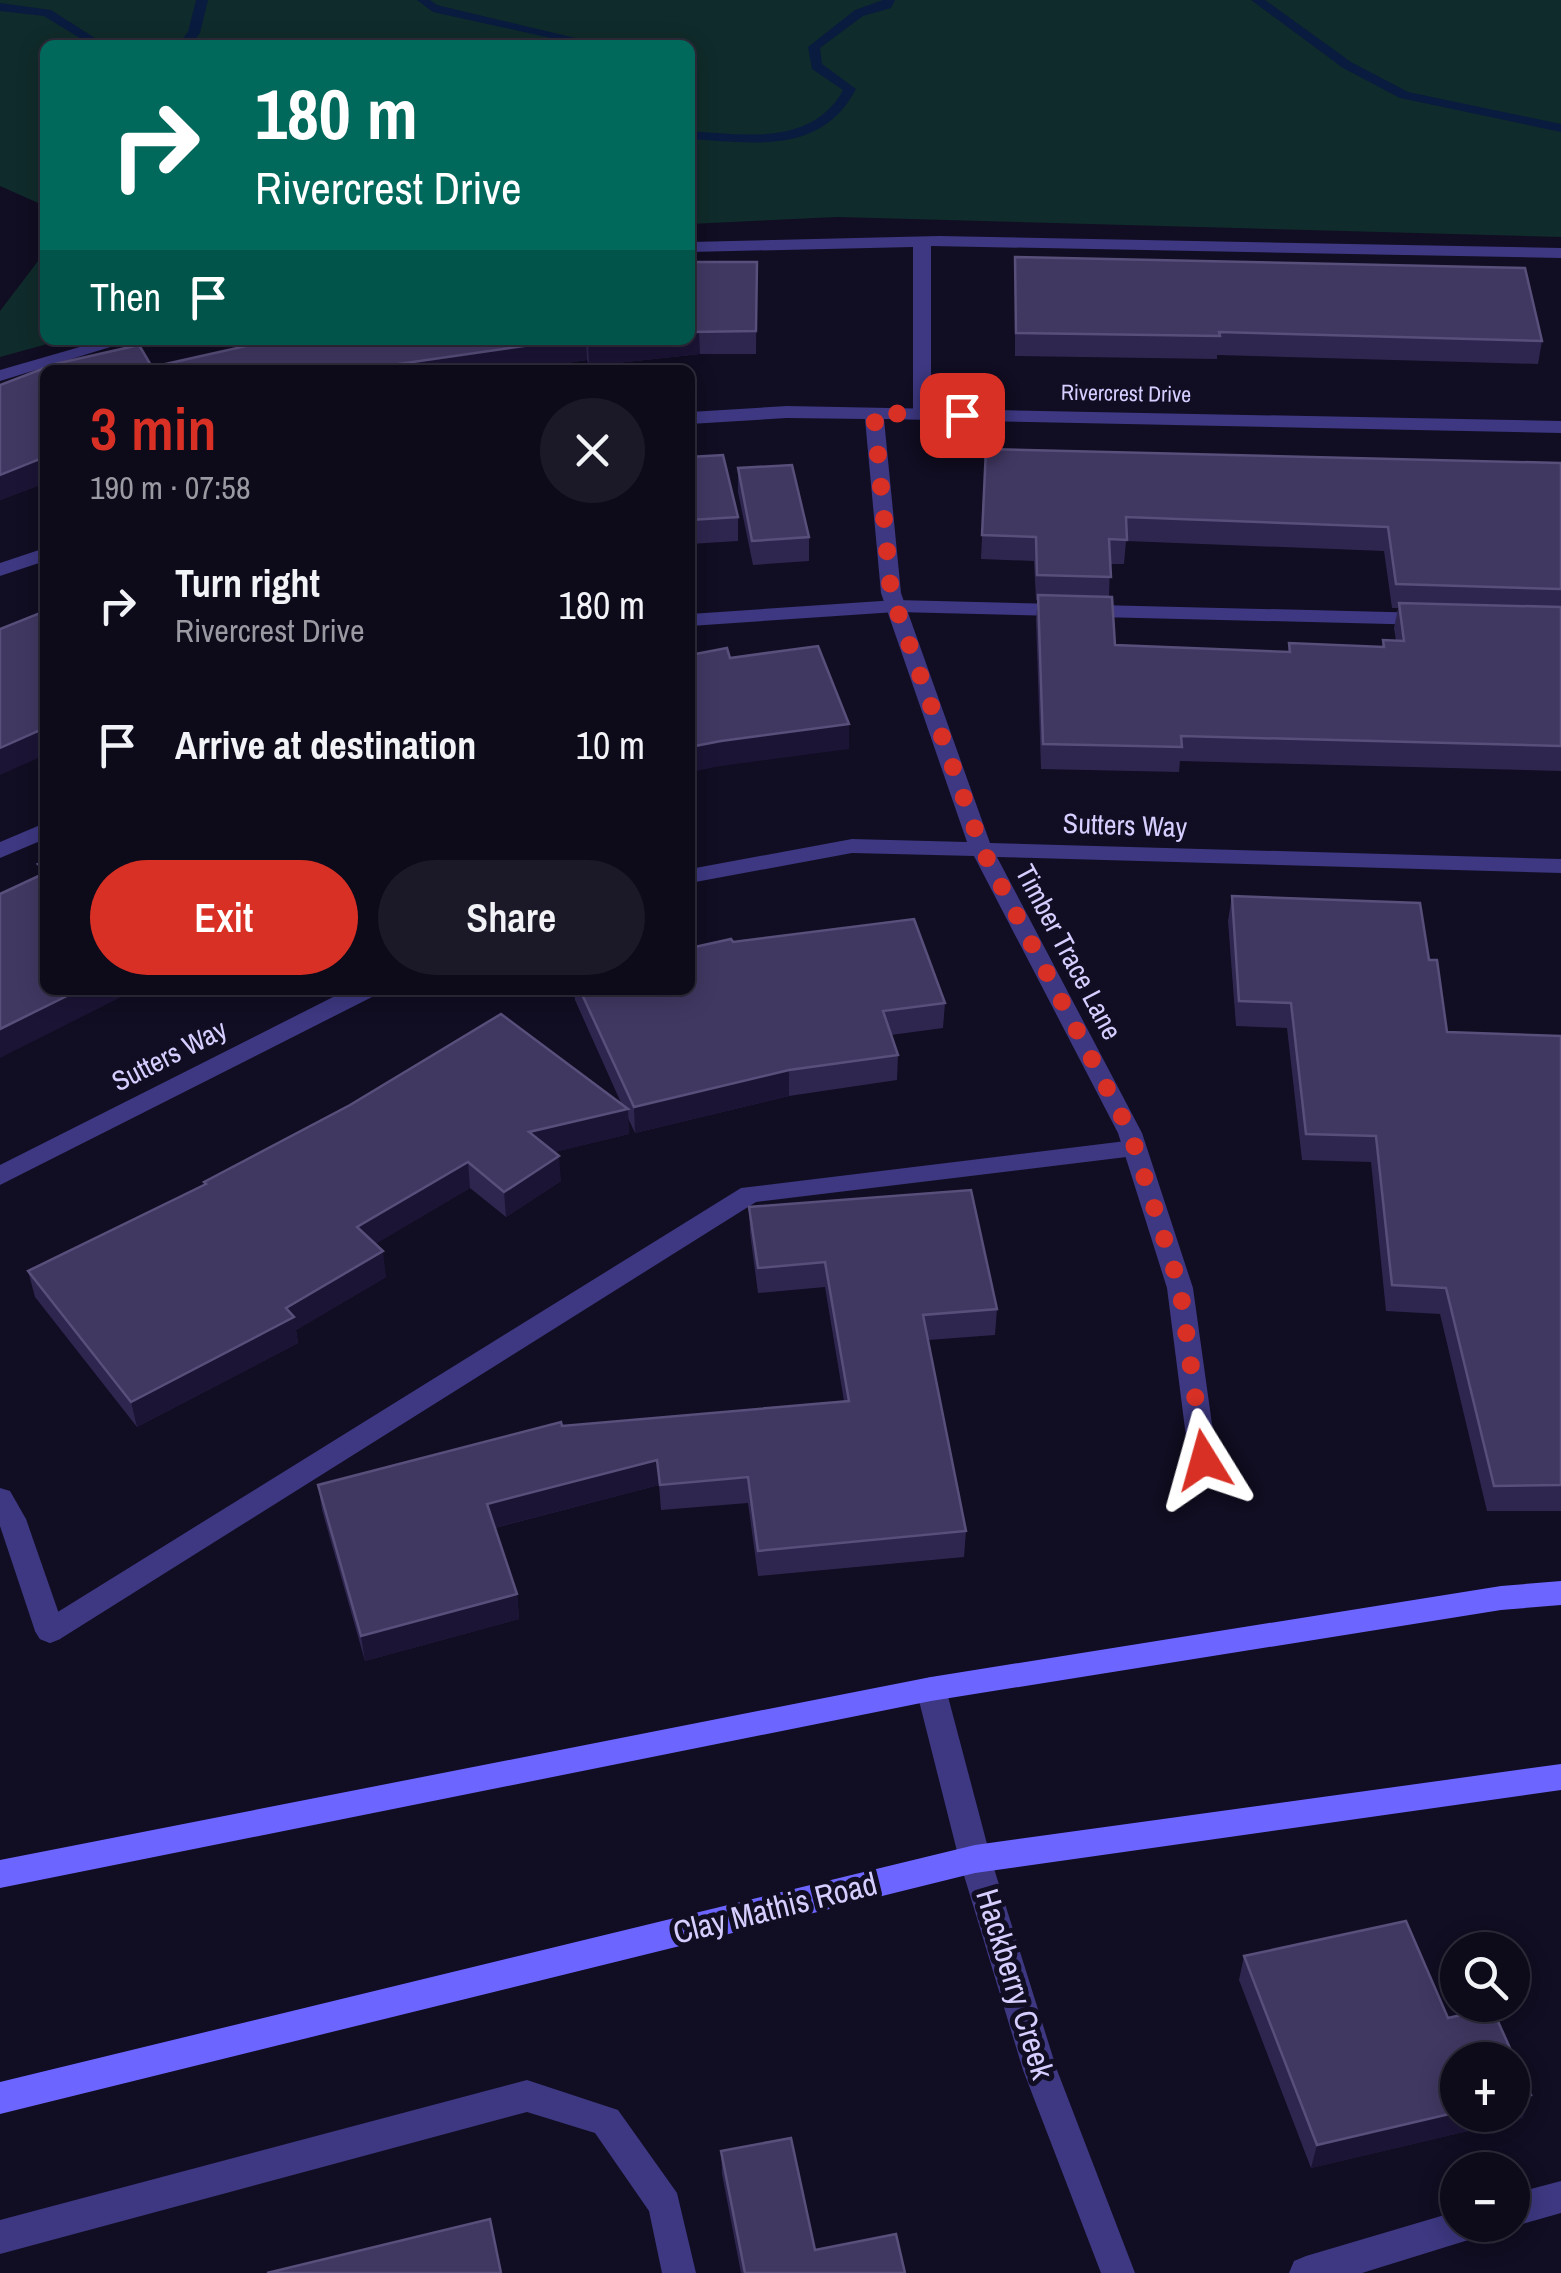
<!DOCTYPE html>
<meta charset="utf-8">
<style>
:root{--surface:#0d0a1a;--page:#1b1827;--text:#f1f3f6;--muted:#9a9aa2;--line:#2d2b39;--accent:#d93025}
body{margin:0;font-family:"Archivo Narrow",sans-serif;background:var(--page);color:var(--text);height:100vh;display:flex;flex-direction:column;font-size:38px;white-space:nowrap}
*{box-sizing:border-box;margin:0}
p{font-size:32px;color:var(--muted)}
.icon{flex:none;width:55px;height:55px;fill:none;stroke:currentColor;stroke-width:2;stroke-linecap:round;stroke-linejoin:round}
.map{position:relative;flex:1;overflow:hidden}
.panel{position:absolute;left:40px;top:365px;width:655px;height:630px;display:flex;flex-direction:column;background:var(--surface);border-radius:15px;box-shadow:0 5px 25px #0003,0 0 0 2px var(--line)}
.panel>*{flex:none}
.hud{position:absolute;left:40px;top:40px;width:655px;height:305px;border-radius:15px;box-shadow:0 5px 25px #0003,0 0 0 2px var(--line);background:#00695c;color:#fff;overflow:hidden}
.buttons{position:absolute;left:1440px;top:1932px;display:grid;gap:20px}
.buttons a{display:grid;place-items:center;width:90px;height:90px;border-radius:50%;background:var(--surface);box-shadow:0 5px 25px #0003,0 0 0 2px var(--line);font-size:50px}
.pin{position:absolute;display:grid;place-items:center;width:85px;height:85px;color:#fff;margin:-42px;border-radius:20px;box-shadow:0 5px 15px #0006}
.me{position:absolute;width:110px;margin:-55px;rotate:352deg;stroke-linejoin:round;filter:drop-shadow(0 0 8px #0008)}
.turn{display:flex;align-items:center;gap:35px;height:210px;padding:0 50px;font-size:45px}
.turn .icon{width:130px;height:130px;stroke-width:2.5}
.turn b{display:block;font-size:70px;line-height:85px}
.then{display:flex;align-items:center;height:95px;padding:0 50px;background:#0003;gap:20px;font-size:38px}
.round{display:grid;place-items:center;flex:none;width:105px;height:105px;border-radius:52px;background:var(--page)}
.headline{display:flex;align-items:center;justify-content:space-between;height:170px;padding:0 50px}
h1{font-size:60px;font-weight:600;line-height:75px;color:var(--accent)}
.button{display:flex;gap:20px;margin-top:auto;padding:20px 50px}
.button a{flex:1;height:115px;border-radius:60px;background:var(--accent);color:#fff;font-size:40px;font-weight:600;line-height:115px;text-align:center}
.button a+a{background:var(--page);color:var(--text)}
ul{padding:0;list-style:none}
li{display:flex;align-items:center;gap:30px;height:140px;padding:0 50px}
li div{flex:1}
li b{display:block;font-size:38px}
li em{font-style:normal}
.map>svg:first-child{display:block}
</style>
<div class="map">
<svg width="1561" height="2273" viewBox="0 0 1561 2273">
<rect width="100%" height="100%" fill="#110d22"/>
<g fill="#102b2b">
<polygon points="0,0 1561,0 1561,237 837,217 690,224 690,45 45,45 45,206 0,186"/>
<polygon points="45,252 45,340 62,340 0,357 0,311"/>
</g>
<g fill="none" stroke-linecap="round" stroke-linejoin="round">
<g fill="#091b3e" fill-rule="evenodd">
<polygon points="196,0 208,0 200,33 191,45 178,45 188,32"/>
<polygon points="417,0 430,0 437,5 605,45 582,45 433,12"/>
<path d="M883,0H895L891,8L863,16L820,48L822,64L856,89C822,155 754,143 690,139V131C744,135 813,146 843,90L812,69L808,47L855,10Z"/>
<polygon points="1251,0 1265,0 1351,62 1408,92 1561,124 1561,132 1400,98 1343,68"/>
<polygon points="0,3 51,10 106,45 91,45 44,16 0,11"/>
</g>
<g fill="#3d3881" fill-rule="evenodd">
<polygon points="939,236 1561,248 1561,258 931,246 931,414 922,420 913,414 913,247 690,252 690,242"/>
<polygon points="104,340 133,340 0,381 0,370"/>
<polygon points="896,600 1429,613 1439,619 1429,625 896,612 690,626 690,614"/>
<polygon points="45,823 45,839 0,858 0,842"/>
<polygon points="1134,1140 1147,1149 1143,1155 756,1202 60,1639 50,1643 40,1639 35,1631 40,1623 741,1188"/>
<polygon points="527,2080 618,2110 677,2193 696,2273 662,2273 649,2211 595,2133 527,2112 0,2254 0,2220"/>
<polygon points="1561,2181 1561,2213 1512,2227 1506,2225 1512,2225 1512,2194"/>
<polygon points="1458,2211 1458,2225 1483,2225 1478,2237 1362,2273 1289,2273 1294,2261 1306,2256"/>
</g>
<g fill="#3d3881" fill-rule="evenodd">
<polygon points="787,406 1561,421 1561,433 884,419 901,593 990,843 1561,859 1561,873 997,857 1142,1133 1193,1288 1217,1460 1213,1468 1203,1471 1193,1468 1189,1460 1167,1288 1118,1133 974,856 852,853 690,883 690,869 852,839 967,842 881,593 865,419 787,418 690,424 690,412"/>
<polygon points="45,548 45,561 0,576 0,563"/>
<polygon points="347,990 378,990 374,996 0,1185 0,1165"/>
<polygon points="0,1488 10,1491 26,1519 65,1631 60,1639 50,1643 40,1639 35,1631 0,1526"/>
<polygon points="931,1677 942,1680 946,1689 991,1859 1057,2070 1135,2273 1101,2273 1023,2070 959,1859 916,1689 920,1680"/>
</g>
<g fill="#6d65ff" fill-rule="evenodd">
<polygon points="1561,1581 1561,1605 1501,1610 931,1701 0,1888 0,1860 931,1677 1501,1586"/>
<polygon points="1561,1764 1561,1790 975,1873 0,2114 0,2082 975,1845"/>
</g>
</g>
<g fill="#2f264f" fill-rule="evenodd">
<polygon points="1015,257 1542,341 1538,364 1217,355 1217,359 1015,356"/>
<polygon points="690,262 757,262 756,354 700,354 589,366 587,360 520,370 45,370 45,483 0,500 0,385 55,364 139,345 152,367 257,343 256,340 690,340"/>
<path d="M986,449L1561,463V771L1180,761L1179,772L1041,769L1036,619L1038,600H1036L1034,561L981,559ZM1126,541L1384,551L1392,608H1398L1394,628L1396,641L1383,640L1382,647L1289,643L1288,652L1115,645L1109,597L1110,564H1124Z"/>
<polygon points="690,457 738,517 738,541 690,544"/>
<polygon points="738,468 809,537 809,561 753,565 738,492"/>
<polygon points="1232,896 1429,960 1447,1032 1561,1036 1561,1511 1487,1511 1440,1314 1386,1311 1371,1162 1302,1160 1287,1028 1236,1026 1228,921"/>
<polygon points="733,942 945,1003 943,1028 891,1035 898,1055 897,1080 789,1096 635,1133 628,1118 629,1134 554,1152 561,1181 506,1217 470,1188 375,1244 386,1277 296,1330 298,1343 137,1427 35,1297 28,1271 204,1185 204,1182 622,1105 575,1000 574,990 690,990"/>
<polygon points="749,1207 997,1309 995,1335 928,1340 966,1531 964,1557 758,1576 748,1503 661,1510 659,1485 495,1528 517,1594 519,1619 365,1661 322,1510 318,1485 562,1426 844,1401 825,1287 758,1293 750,1233"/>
<polygon points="1244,1956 1448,2018 1523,2118 1311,2168 1239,1980"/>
<polygon points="721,2151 815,2250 905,2273 741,2273 722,2174"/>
</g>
<g fill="#1c1435">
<polygon points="699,331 700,354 589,366 588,342 611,340 690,340 690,332"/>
<polygon points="566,340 586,340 587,360 520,370 393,370 392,365"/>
<polygon points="45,457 45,483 0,500 0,475"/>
<polygon points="849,724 849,749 721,766 690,772 690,747 721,741"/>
<polygon points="45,728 45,755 0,775 0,748"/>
<polygon points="79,990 135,990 0,1058 0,1029"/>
<polygon points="789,1070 789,1096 635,1133 634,1107"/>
<polygon points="628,1109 629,1134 531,1158 529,1132"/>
<polygon points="559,1156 561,1181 506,1217 504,1192"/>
<polygon points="468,1162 470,1188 360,1253 357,1227"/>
<polygon points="383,1251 386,1277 296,1330 298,1343 137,1427 131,1402"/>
<polygon points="657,1460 659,1485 490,1529 487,1504"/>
<polygon points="517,1594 519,1619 365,1661 361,1636"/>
<polygon points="1531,2095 1523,2118 1311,2168 1317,2145 1458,2112 1458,2115 1512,2115 1512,2099"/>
</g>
<g fill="#413862" stroke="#584f7b" stroke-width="2.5">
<polygon points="1015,257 1525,268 1542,341 1219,332 1220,336 1016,333"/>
<polygon points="690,262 757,262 756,331 690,332"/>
<polygon points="263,340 566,340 392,365 395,370 45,370 45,457 0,475 0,385 55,364 139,345 152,367 264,342"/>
<polygon points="986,449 1561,463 1561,589 1396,584 1388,527 1126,517 1127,540 1109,539 1111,577 1037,575 1036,537 982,535"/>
<polygon points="723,455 738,517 690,520 690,457"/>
<polygon points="792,465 809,537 752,541 738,468"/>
<polygon points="1038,595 1112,597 1115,645 1290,652 1289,643 1384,647 1383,640 1404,641 1399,603 1561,607 1561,746 1181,736 1182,747 1043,744"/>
<polygon points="45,611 45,728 0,748 0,629"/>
<polygon points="818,646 849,724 721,741 690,747 690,655 727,648 730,658"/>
<polygon points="45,861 45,870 38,864"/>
<polygon points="45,873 45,990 79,990 0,1029 0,894"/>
<polygon points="1232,896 1420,903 1429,960 1437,960 1447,1032 1561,1036 1561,1485 1494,1486 1446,1288 1392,1285 1376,1136 1306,1134 1291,1003 1239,1001"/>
<polygon points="914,919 945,1003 883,1011 898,1055 789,1070 634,1107 580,990 690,990 690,948 731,939 733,942"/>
<polygon points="501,1014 628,1109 529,1132 559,1156 504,1192 468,1162 357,1227 383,1251 286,1308 294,1317 131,1402 28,1271 206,1184 204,1182 350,1105"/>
<polygon points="971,1190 997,1309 923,1315 966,1531 758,1551 748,1477 660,1485 657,1460 487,1504 517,1594 361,1636 318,1485 561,1422 562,1426 849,1401 825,1262 758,1268 749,1207"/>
<polygon points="1406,1921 1448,2018 1492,2008 1531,2095 1512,2099 1512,2060 1458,2060 1458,2112 1317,2145 1244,1956"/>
<polygon points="791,2138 815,2250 896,2234 905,2273 745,2273 721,2151"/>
<polygon points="490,2219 501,2273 267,2273"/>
</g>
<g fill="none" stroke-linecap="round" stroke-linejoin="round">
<polyline stroke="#d93025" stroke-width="18" stroke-dasharray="0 32.4" points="962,415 874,413 891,593 982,849 1130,1132 1180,1288 1204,1460"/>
</g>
<g text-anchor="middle" stroke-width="10" stroke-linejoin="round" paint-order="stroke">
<g font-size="22" fill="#d5ceff" stroke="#110d22">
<text transform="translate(1126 393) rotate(1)" y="8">Rivercrest Drive</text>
</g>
<g font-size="28" fill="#d5ceff" stroke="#110d22">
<text transform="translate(1125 825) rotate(2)" y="10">Sutters Way</text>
<text transform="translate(1069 952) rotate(62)" y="10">Timber Trace Lane</text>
<text transform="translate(169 1055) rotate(-27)" y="10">Sutters Way</text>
</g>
<g font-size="32" fill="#d5ceff" stroke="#110d22">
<text transform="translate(775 1908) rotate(-14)" y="11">Clay Mathis Road</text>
<text transform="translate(1015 1984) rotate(73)" y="11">Hackberry Creek</text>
</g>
</g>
</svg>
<div class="buttons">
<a><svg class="icon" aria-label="search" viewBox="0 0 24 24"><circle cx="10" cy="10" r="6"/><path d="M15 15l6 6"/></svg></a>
<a>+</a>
<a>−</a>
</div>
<div class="pin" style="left:962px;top:415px;background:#d93025"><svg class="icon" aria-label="arrive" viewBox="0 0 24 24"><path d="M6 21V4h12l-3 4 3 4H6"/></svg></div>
<svg class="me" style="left:1204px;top:1460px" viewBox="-20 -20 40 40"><path d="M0-17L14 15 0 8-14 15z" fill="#d93025" stroke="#fff" stroke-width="4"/></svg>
<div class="hud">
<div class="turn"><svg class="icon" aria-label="right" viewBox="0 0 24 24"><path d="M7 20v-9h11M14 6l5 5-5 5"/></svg><div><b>180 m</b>Rivercrest Drive</div></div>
<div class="then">Then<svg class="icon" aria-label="arrive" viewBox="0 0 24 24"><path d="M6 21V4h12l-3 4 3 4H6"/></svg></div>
</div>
<section class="panel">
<div class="headline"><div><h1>3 min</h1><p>190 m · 07:58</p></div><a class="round"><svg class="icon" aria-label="close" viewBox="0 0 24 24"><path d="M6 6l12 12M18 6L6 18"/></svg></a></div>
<ul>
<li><svg class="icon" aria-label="right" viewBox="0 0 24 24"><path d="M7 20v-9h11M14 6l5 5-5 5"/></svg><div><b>Turn right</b><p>Rivercrest Drive</p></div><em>180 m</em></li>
<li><svg class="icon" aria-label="arrive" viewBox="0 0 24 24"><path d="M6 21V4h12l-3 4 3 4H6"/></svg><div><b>Arrive at destination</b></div><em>10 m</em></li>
</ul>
<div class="button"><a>Exit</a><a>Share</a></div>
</section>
</div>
